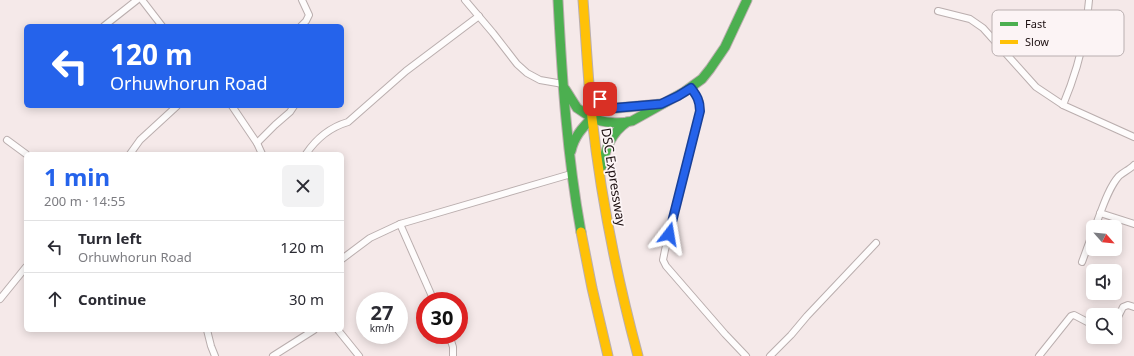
<!DOCTYPE html>
<meta charset="utf-8">
<style>
:root{--surface:#fff;--page:#f2f2f3;--text:#2b2b33;--muted:#7c7c81;--line:#e1e1e2;--accent:#2563eb}
body{margin:0;font-family:"Noto Sans",sans-serif;background:var(--page);color:var(--text);height:100vh;display:flex;flex-direction:column;font-size:15px;white-space:nowrap}
*{box-sizing:border-box;margin:0}
p{font-size:13px;color:var(--muted)}
.icon{flex:none;width:22px;height:22px;fill:none;stroke:currentColor;stroke-width:2;stroke-linecap:round;stroke-linejoin:round}
.map{position:relative;flex:1;overflow:hidden}
.panel{position:absolute;left:24px;top:152px;width:320px;height:180px;display:flex;flex-direction:column;background:var(--surface);border-radius:6px;box-shadow:0 2px 10px #0003}
.panel>*{flex:none}
.top-card{position:absolute;left:24px;top:24px;width:320px;height:84px;border-radius:6px;box-shadow:0 2px 10px #0003;background:#2563eb;color:#fff;overflow:hidden}
.needle{width:26px;rotate:117deg}
.fabs{position:absolute;left:1086px;top:220px;display:grid;gap:8px}
.fabs a{display:grid;place-items:center;width:36px;height:36px;border-radius:6px;background:var(--surface);box-shadow:0 2px 10px #0003;font-size:20px}
.speed{position:absolute;left:356px;top:292px;display:flex;gap:8px;font-size:20px;font-weight:700;text-align:center}
.speed>*{display:grid;place-content:center;width:52px;height:52px;border-radius:50%;background:var(--surface);box-shadow:0 2px 10px #0003;line-height:1}
.speed small{font-size:10px;font-weight:400}
.speed .limit{border:6px solid #d22;background:#fff;color:#111}
.pin{position:absolute;display:grid;place-items:center;width:34px;height:34px;color:#fff;margin:-17px;border-radius:8px;box-shadow:0 2px 6px #0006}
.me{position:absolute;width:44px;margin:-22px;rotate:14deg;stroke-linejoin:round;filter:drop-shadow(0 0 3px #0008)}
.turn{display:flex;align-items:center;gap:14px;height:84px;padding:0 20px;font-size:18px}
.turn .icon{width:52px;height:52px;stroke-width:2.5}
.turn b{display:block;font-size:28px;line-height:34px}
.round{display:grid;place-items:center;flex:none;width:42px;height:42px;border-radius:6px;background:var(--page)}
.overview{display:flex;align-items:center;justify-content:space-between;height:68px;padding:0 20px}
h1{font-size:24px;font-weight:700;line-height:30px;color:var(--accent)}
ul{padding:0;list-style:none}
li{display:flex;align-items:center;gap:12px;height:52px;padding:0 20px;border-top:1px solid var(--line)}
li div{flex:1}
li b{display:block;font-size:15px}
li em{font-style:normal}
.map>svg:first-child{display:block}
</style>
<div class="map">
<svg width="1134" height="356" viewBox="0 0 1134 356">
<rect width="100%" height="100%" fill="#f5e9e9"/>
<g fill="none" stroke-linecap="round" stroke-linejoin="round">
<g stroke="#baaeae" stroke-width="8">
<g id="street">
<polyline points="142,0 162,26"/>
<polyline points="465,0 493,33 517,64 527,73 540,80 563,84"/>
<polyline points="938,11 970,19 983,28 1036,87 1063,105 1134,137"/>
<polyline points="104,26 137,0"/>
<polyline points="301,26 306,21 309,15 302,0"/>
<polyline points="691,88 700,102 700,111 665,250 663,260 666,266 725,334 746,356"/>
<path d="M1063,105C1073,81 1081,56 1085,31C1087,21 1088,10 1089,0"/>
<polyline points="232,106 257,143 262,154"/>
<polyline points="7,140 26,154"/>
<polyline points="257,143 275,125 290,112 294,106"/>
<polyline points="130,154 140,140 177,106"/>
<path d="M306,154C316,139 331,127 348,122L406,71L479,16"/>
<polyline points="1100,213 1134,224"/>
<polyline points="400,224 434,301"/>
<path d="M1095,227C1101,212 1108,188 1119,176C1124,172 1130,169 1134,165"/>
<polyline points="342,259 370,238 400,224 571,174"/>
<polyline points="1082,262 1093,232"/>
<polyline points="0,299 26,267"/>
<polyline points="1115,323 1123,307 1128,305 1134,307"/>
<polyline points="207,330 211,346 215,356"/>
<polyline points="338,330 359,356"/>
<polyline points="449,335 453,347 453,356"/>
<polyline points="273,356 314,330"/>
<polyline points="770,356 791,335 807,316 876,243"/>
<polyline points="1039,356 1071,316 1074,315 1093,325"/>
</g>
</g>
<g stroke="#baaeae" stroke-width="11">
<g id="fast">
<path d="M558,0C562,78 567,155 581,232"/>
<polyline points="590,86 600,99 614,108"/>
<path d="M565,89L577,108L592,118C582,128 574,137 571,151"/>
<path d="M661,104L606,109L599,112L592,118C604,123 620,124 632,121L684,92L702,79L710,69L725,47L747,0"/>
<path d="M602,166C606,148 611,133 627,122"/>
</g>
</g>
<g stroke="#baaeae" stroke-width="11">
<g id="slow">
<path d="M583,0C586,39 588,79 592,118C601,198 617,278 638,356"/>
<polyline points="581,232 592,288 608,356"/>
</g>
</g>
<use href="#street" stroke="#fefcfc" stroke-width="6"/>
<use href="#fast" stroke="#4caf50" stroke-width="9"/>
<use href="#slow" stroke="#ffc107" stroke-width="9"/>
</g>
<g fill="none" stroke-linecap="round" stroke-linejoin="round">
<g stroke="#184099" stroke-width="10">
<path id="route" d="M600,99L607,105L614,108L661,104L678,96L691,88C697,96 700,101 700,111L669,234"/>
</g>
<use href="#route" stroke="#2563eb" stroke-width="7"/>
</g>
<g text-anchor="middle" stroke-width="3.5" stroke-linejoin="round" paint-order="stroke">
<g font-size="13" fill="#1c0f10" stroke="#fcf4f5">
<text transform="translate(614 177) rotate(81)" y="5">DSC Expressway</text>
</g>
</g>
<rect x="992" y="10" width="132" height="46" rx="6" fill="#fcf4f5" stroke="#b9afb0" stroke-width="1"/>
<rect x="1000" y="22" width="18" height="4" fill="#4caf50"/>
<rect x="1000" y="40" width="18" height="4" fill="#ffc107"/>
<g font-size="11" fill="#1c0f10">
<text x="1025" y="28">Fast</text>
<text x="1025" y="46">Slow</text>
</g>
</svg>
<div class="fabs">
<a><svg class="needle" viewBox="-14 -14 28 28"><path d="M0-13l5 13h-10z" fill="#e53935"/><path d="M0 13l5-13h-10z" fill="#7c7c81"/></svg></a>
<a><svg class="icon" aria-label="sound" viewBox="0 0 24 24"><path d="M4 9h4l5-4v14l-5-4H4zM17 9q2 3 0 6"/></svg></a>
<a><svg class="icon" aria-label="search" viewBox="0 0 24 24"><circle cx="10" cy="10" r="6"/><path d="M15 15l6 6"/></svg></a>
</div>
<div class="speed"><div>27<small>km/h</small></div><div class="limit">30</div></div>
<div class="pin" style="left:600px;top:99px;background:#d93025"><svg class="icon" aria-label="arrive" viewBox="0 0 24 24"><path d="M6 21V4h12l-3 4 3 4H6"/></svg></div>
<svg class="me" style="left:669px;top:234px" viewBox="-20 -20 40 40"><path d="M0-17L14 15 0 8-14 15z" fill="#2563eb" stroke="#fff" stroke-width="4"/></svg>
<div class="top-card">
<div class="turn"><svg class="icon" aria-label="left" viewBox="0 0 24 24"><path d="M17 20v-9H6M10 6l-5 5 5 5"/></svg><div><b>120 m</b>Orhuwhorun Road</div></div>
</div>
<section class="panel">
<div class="overview"><div><h1>1 min</h1><p>200 m · 14:55</p></div><a class="round"><svg class="icon" aria-label="close" viewBox="0 0 24 24"><path d="M6 6l12 12M18 6L6 18"/></svg></a></div>
<ul>
<li><svg class="icon" aria-label="left" viewBox="0 0 24 24"><path d="M17 20v-9H6M10 6l-5 5 5 5"/></svg><div><b>Turn left</b><p>Orhuwhorun Road</p></div><em>120 m</em></li>
<li><svg class="icon" aria-label="ahead" viewBox="0 0 24 24"><path d="M12 20V5M6 11l6-6 6 6"/></svg><div><b>Continue</b></div><em>30 m</em></li>
</ul>
</section>
</div>
